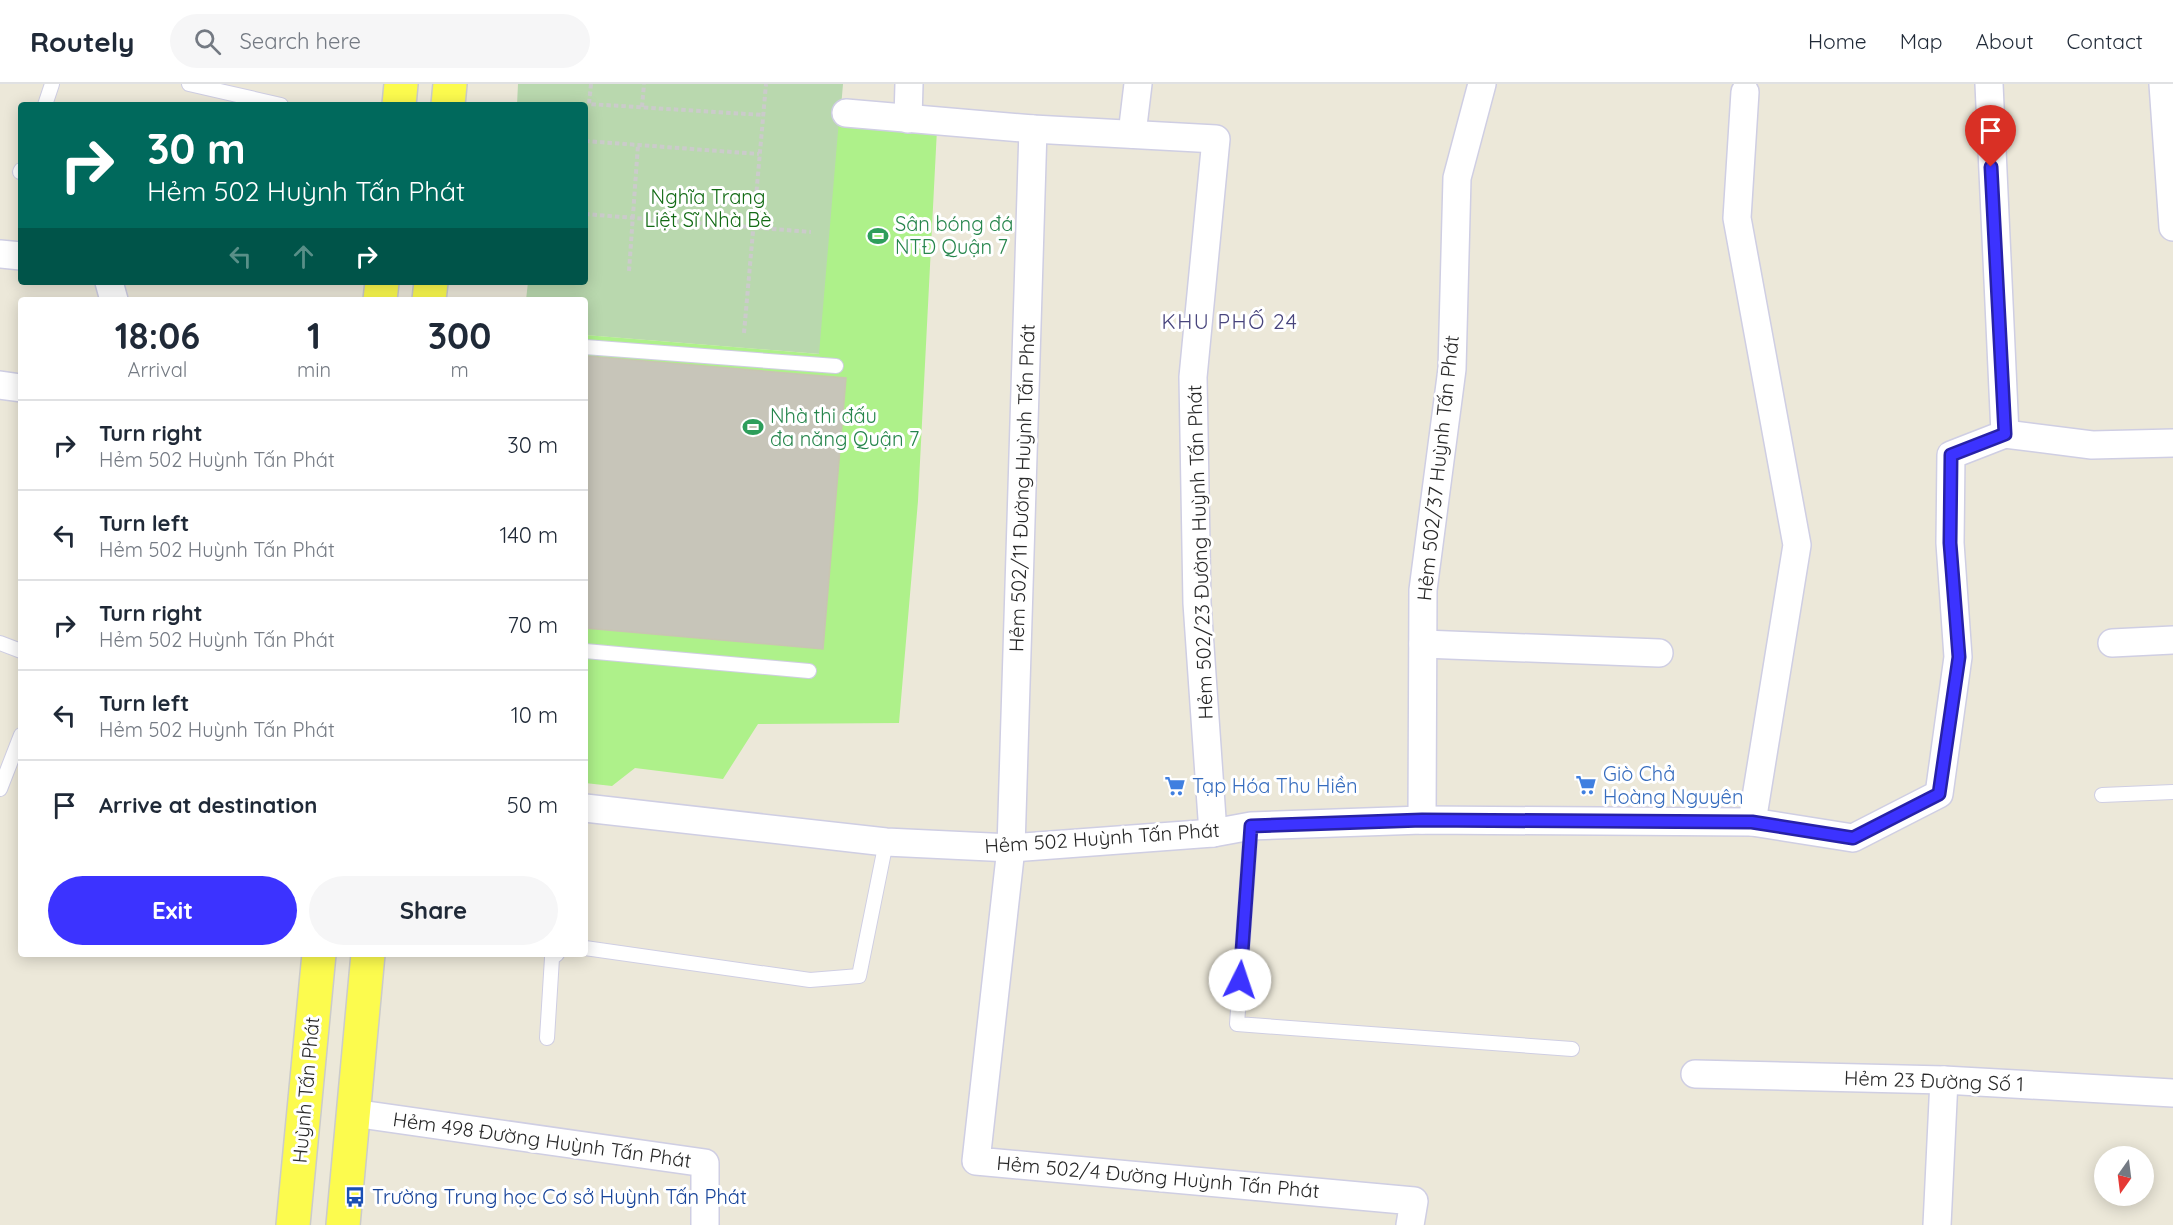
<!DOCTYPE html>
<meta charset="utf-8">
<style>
:root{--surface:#fff;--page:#f6f6f7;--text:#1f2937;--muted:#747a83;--line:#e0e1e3;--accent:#3c33ff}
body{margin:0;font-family:Quicksand,sans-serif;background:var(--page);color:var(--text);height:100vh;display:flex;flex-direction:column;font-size:22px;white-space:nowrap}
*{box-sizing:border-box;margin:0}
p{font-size:20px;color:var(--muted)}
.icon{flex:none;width:33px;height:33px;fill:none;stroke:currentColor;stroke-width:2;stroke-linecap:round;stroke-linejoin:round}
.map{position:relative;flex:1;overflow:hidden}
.details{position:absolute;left:18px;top:213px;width:570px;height:660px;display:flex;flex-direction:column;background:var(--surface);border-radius:6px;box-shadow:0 3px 15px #0003}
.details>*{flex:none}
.top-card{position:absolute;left:18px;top:18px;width:570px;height:183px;border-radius:6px;box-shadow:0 3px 15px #0003;background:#00695c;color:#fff;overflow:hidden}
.needle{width:39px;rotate:194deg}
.buttons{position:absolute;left:2094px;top:1062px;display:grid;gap:12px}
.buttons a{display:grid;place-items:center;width:60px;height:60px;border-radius:50%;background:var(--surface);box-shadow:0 3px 15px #0003;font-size:30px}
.pin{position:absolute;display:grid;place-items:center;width:51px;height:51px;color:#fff;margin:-62px -26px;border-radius:50% 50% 50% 0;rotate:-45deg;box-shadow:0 0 6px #0007}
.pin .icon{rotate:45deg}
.me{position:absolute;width:66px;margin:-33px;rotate:4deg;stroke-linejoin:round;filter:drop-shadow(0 0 4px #0008)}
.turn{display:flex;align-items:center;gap:21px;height:126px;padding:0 30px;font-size:27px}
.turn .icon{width:78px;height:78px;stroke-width:2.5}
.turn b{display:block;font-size:42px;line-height:51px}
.lanes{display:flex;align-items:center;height:57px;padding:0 30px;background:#0003;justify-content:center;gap:30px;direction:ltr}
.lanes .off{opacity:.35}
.eta{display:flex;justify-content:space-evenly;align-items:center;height:102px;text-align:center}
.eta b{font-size:36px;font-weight:700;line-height:42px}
.button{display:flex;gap:12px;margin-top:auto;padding:12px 30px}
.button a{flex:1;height:69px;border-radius:36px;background:var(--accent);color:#fff;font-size:24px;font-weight:700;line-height:69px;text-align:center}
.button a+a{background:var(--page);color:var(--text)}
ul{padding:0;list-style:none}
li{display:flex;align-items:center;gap:18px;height:90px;padding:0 30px;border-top:2px solid var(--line)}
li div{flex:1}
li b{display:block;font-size:22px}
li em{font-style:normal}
header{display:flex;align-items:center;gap:36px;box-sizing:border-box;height:84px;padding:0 30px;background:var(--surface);border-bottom:2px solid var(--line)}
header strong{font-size:28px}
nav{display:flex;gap:33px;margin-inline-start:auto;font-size:21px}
.search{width:420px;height:54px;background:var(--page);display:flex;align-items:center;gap:15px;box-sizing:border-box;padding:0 21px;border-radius:33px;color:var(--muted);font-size:22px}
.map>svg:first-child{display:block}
</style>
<header>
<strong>Routely</strong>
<div class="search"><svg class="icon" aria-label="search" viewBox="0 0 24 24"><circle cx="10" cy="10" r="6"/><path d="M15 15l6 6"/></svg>Search here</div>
<nav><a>Home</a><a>Map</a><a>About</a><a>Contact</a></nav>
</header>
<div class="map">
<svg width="2173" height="1141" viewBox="0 0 2173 1141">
<rect width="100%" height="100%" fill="#ece8d9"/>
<polygon fill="#b9d8ae" points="518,0 843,0 820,270 585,251 585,216 526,216 528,198 585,198 585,21 517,21"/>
<polygon fill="#aef18a" points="839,36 937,45 918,417 899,639 758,640 723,695 635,684 612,702 585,699 585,251 819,270"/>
<polygon fill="#c7c5b9" stroke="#c8c5b2" stroke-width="1.5" points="585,272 846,294 823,565 585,544"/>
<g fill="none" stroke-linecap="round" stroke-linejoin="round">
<g stroke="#cfcee3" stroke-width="16">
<g id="lane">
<polyline points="189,0 281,21"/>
<polyline points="45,21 52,0"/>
<polyline points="20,88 21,86"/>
<polyline points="585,263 836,282"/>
<polyline points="0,559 21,567"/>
<polyline points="585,567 809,587"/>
<polyline points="0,705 21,651"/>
<polyline points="2102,711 2173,708"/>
<polyline points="1251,742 1237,940 1572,965"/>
<polyline points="585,864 810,896 859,892 886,758"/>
<polyline points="547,954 552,874 557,870"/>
</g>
</g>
<g stroke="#cfcee3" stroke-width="30">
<g id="street">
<polyline points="2163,0 2173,143"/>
<polyline points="1745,8 1737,134 1797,461 1752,738"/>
<polyline points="846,29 1033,45 1216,55 1193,293 1197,519 1213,749"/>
<polyline points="908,35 909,0"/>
<polyline points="1033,45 1011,764 976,1077 1414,1117 1410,1141"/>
<polyline points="1132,50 1138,0"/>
<polyline points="0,170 21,172"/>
<polyline points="109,198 114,216"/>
<polyline points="0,301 21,304"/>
<polyline points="2005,350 2092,361 2173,359"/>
<polyline points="2112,559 2173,556"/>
<polyline points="1423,560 1659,569"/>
<polyline points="585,724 886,758 1011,764 1213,749 1251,742 1422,736 1752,738 1853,754 1939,710 1958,573 1950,459 1951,371 2005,350 1989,0"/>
<polyline points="1422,736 1423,506 1452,285 1457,94 1482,0"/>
<polyline points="1695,990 1944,996 2173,1009"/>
<polyline points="353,1029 705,1079 705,1141"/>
<polyline points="1937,1141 1944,996"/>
</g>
</g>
<g stroke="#cbcbcb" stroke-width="36">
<g id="primary">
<polyline points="399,21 401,0"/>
<polyline points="448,21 450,0"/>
<polyline points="380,216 382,198"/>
<polyline points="429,216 431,198"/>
<polyline points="293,1141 319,870"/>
<polyline points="343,1141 368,870"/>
</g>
</g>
<g stroke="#cbcbcb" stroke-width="4" stroke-dasharray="4.5 3" stroke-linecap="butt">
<polyline points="591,0 589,20 763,31"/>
<polyline points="642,23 644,0"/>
<polyline points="585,57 759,70"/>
<polyline points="585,130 811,148"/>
<polyline points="629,187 638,61"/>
<polyline points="744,249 766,0"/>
</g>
<use href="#lane" stroke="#fff" stroke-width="14"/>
<use href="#street" stroke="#fff" stroke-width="27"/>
<use href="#primary" stroke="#fcfb4e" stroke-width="33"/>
</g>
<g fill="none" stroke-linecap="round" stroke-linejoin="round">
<g stroke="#2721a6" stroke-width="15">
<polyline id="route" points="1240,896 1251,742 1422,736 1752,738 1853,754 1939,710 1959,573 1950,459 1951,371 2005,350 1991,83"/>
</g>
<use href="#route" stroke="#3c33ff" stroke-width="10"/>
</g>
<defs>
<g id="stadium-bare" transform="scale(1.62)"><path d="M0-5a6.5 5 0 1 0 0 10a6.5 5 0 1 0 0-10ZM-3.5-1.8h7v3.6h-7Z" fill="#2e9e5b" stroke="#fff" stroke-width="2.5" paint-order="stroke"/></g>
<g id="supermarket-bare" transform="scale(1.62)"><path d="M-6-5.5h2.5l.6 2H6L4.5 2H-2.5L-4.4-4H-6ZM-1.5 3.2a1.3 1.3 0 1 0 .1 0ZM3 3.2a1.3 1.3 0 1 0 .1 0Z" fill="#3f7fe0" stroke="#fff" stroke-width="2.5" paint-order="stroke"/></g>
<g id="bus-bare" transform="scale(1.62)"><path d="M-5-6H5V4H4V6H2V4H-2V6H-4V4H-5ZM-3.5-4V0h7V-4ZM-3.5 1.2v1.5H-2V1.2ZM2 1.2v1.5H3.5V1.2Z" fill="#1a4fb4" stroke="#fff" stroke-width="2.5" paint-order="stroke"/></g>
</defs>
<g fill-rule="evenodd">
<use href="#stadium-bare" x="878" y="152"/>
<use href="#stadium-bare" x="753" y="343"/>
<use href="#supermarket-bare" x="1586" y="701"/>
<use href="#supermarket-bare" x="1175" y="702"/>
<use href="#bus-bare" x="355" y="1113"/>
</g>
<g text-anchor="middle" stroke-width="6" stroke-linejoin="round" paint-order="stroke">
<g font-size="20" fill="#136b15" stroke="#fff">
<text x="708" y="120">Nghĩa Trang<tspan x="708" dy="23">Liệt Sĩ Nhà Bè</tspan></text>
</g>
<g font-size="20" fill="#27864d" stroke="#fff" text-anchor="start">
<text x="895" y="147">Sân bóng đá<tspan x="895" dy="23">NTĐ Quận 7</tspan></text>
<text x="770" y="339">Nhà thi đấu<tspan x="770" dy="23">đa năng Quận 7</tspan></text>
</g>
<g font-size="20" fill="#282828" stroke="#fff">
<text transform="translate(1438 384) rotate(-84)" y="7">Hẻm 502/37 Huỳnh Tấn Phát</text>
<text transform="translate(1022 404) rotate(-88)" y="7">Hẻm 502/11 Đường Huỳnh Tấn Phát</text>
<text transform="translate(1200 468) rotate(-92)" y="7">Hẻm 502/23 Đường Huỳnh Tấn Phát</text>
<text transform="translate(1102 754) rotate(-4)" y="7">Hẻm 502 Huỳnh Tấn Phát</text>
<text transform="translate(1934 997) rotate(2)" y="7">Hẻm 23 Đường Số 1</text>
<text transform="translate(306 1006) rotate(-85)" y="7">Huỳnh Tấn Phát</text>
<text transform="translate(542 1056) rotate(8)" y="7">Hẻm 498 Đường Huỳnh Tấn Phát</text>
<text transform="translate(1158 1093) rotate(5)" y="7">Hẻm 502/4 Đường Huỳnh Tấn Phát</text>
</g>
<g font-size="20" fill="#366cbe" stroke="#fff" text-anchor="start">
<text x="1603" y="697">Giò Chả<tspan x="1603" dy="23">Hoàng Nguyên</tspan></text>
<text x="1192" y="709">Tạp Hóa Thu Hiền</text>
</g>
<g font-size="20" fill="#164399" stroke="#fff" text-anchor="start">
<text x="372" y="1120">Trường Trung học Cơ sở Huỳnh Tấn Phát</text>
</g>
<g font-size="21" letter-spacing="1.5" fill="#48457d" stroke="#fff">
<text x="1230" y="245">KHU PHỐ 24</text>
</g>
</g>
</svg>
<div class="buttons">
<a><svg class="needle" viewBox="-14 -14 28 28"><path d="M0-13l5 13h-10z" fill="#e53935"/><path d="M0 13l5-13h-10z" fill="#747a83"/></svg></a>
</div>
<div class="pin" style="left:1991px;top:83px;background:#d93025"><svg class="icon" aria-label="arrive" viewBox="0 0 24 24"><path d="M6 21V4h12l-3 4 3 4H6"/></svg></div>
<svg class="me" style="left:1240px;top:896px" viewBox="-20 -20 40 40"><circle r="19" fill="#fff"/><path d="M0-13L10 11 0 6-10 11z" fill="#3c33ff"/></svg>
<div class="top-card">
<div class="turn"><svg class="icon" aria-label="right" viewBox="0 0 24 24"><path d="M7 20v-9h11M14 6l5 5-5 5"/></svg><div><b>30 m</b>Hẻm 502 Huỳnh Tấn Phát</div></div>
<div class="lanes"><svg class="icon off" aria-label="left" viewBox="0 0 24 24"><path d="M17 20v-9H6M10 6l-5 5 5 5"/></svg><svg class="icon off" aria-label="ahead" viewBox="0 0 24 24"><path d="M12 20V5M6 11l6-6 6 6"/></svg><svg class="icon" aria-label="right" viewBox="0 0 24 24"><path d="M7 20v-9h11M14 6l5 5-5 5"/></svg></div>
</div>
<section class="details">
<div class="eta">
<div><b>18:06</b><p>Arrival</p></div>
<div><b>1</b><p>min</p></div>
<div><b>300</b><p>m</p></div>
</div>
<ul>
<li><svg class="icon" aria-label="right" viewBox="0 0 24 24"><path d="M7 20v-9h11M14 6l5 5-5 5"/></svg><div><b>Turn right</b><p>Hẻm 502 Huỳnh Tấn Phát</p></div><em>30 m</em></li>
<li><svg class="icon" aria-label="left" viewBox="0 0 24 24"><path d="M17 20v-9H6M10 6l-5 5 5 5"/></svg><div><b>Turn left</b><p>Hẻm 502 Huỳnh Tấn Phát</p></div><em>140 m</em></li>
<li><svg class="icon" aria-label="right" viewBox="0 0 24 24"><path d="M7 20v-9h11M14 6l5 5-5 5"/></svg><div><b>Turn right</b><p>Hẻm 502 Huỳnh Tấn Phát</p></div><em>70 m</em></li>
<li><svg class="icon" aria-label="left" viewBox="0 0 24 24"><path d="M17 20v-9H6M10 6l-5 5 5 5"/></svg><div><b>Turn left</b><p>Hẻm 502 Huỳnh Tấn Phát</p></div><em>10 m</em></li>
<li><svg class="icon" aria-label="arrive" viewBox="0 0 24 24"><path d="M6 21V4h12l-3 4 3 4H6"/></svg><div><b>Arrive at destination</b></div><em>50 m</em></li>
</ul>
<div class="button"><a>Exit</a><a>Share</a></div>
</section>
</div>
